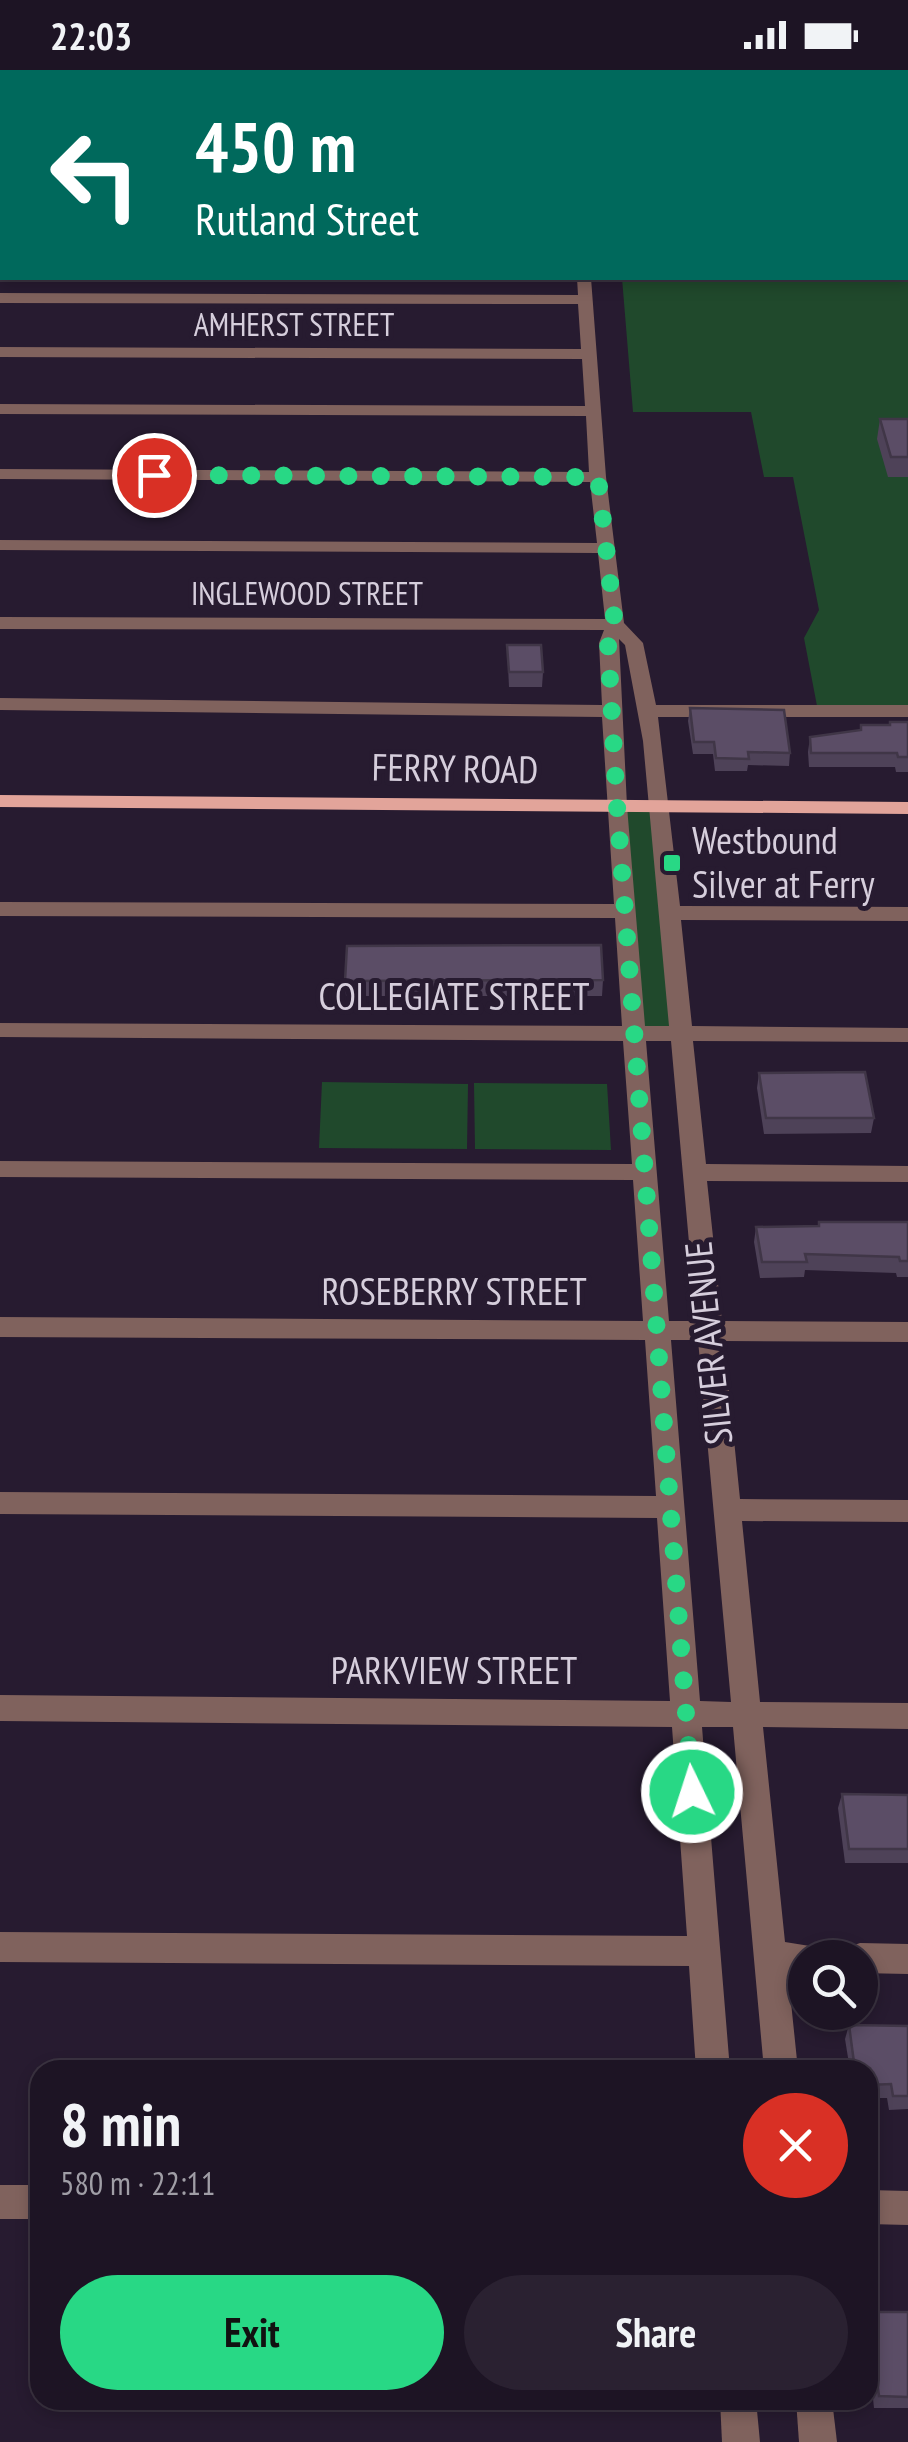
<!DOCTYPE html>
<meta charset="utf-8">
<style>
:root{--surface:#1d1424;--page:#2a2131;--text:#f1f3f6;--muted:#a09ea6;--line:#3b3341;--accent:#28d885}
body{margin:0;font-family:"PT Sans Narrow",sans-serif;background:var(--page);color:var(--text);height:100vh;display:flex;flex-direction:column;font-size:38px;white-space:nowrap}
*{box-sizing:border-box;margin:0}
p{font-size:32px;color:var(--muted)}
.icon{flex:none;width:55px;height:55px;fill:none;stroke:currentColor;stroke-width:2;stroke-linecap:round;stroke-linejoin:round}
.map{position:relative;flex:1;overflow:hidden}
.side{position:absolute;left:30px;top:1990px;width:848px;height:350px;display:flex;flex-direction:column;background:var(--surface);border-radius:30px;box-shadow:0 5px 15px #0003,0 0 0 2px var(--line)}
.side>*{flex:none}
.banner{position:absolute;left:0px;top:0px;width:910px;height:210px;box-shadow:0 5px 15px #0003,0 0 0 2px var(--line);background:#00695c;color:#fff;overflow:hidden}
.tools{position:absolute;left:788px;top:1870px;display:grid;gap:20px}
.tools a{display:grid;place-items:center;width:90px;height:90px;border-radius:50%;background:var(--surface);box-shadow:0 5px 15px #0003,0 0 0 2px var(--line);font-size:50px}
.pin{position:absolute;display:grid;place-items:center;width:85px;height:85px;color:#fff;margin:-42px;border:5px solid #fff;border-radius:50%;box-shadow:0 2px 10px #0007}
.me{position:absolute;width:110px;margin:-55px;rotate:356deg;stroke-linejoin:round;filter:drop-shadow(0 0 8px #0008)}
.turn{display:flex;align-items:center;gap:35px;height:210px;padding:0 30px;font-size:45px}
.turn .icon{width:130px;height:130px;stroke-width:2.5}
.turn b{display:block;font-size:70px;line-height:85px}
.round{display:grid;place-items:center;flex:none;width:105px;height:105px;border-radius:52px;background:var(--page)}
.head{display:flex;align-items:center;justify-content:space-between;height:170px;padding:0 30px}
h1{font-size:60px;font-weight:600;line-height:75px}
.button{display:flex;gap:20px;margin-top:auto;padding:20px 30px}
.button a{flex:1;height:115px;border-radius:60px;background:var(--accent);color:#111;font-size:40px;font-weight:600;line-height:115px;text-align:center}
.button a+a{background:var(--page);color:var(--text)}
.status{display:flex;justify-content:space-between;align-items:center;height:70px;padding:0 50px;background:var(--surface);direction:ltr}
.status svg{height:28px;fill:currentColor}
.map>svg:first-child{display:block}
</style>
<div class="status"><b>22:03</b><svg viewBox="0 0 49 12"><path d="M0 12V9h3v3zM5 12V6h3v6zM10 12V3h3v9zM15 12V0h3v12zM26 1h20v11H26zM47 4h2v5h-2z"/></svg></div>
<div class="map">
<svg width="908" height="2372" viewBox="0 0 908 2372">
<rect width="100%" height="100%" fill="#271b30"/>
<g fill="#20492c">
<polygon points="908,49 908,641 818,641 804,568 819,540 793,407 764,407 751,342 633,342 622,208 908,208"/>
<polygon points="617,736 660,737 679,964 634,963"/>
<polygon points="322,1012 468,1014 467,1079 319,1078"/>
<polygon points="474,1013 607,1014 611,1080 475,1079"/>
</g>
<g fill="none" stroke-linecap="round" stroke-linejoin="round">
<g fill="#80625d" fill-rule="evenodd">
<rect x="564" y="0" width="12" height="2"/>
<rect x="0" y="12" width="2" height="8"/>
<rect x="0" y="53" width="2" height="8"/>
<rect x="0" y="88" width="2" height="8"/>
<rect x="0" y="128" width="2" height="8"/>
<rect x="0" y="175" width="2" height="8"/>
<path d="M577,208H591L606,407L624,553L643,573L656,635H908V647H658L680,836L908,837V851L681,850L692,956L908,958V972L693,971L706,1094L908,1096V1112L707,1111L722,1251L908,1252V1272L724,1271L740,1429L908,1430V1452L742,1451L760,1632L908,1633V1659L763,1657L785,1872L816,1877L821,1888H805V1903H788L798,2000H764L733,1657H702L730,2000H696L689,1896L0,1892V1862L687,1866L672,1657L0,1651V1625L670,1631L657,1448L0,1444V1422L656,1426L645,1270L0,1267V1247L643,1251L633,1110L0,1107V1091L632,1094L623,971L0,967V953L622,956L615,848L0,846V832L614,834L602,647L0,640V628L602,635L599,573L604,560L0,559V547L605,549L598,483L0,480V470L597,473L590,412L0,409V399L589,402L586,346L0,344V334L585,336L582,289L0,287V277L581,279L578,234L0,233V223L578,225ZM619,569L625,575L643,671L669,956H645L627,736ZM646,971H671L696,1251H669ZM671,1270H698L731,1632L700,1631Z"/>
<polygon points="860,1873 908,1874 908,1904 860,1903 860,1888 844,1888 849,1877"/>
<rect x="0" y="2115" width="40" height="34"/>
<polygon points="868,2120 908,2121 908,2155 868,2154"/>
<polygon points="720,2330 756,2330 760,2372 722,2372"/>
<polygon points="796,2330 832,2330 837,2372 799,2372"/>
</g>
<polygon fill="#e2a49a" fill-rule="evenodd" points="0,725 908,732 908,744 0,737"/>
</g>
<g fill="#4e4258">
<polygon points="0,0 99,0 42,2 0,2"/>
<polygon points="178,0 549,0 550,2 178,2"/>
<polygon points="880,349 908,349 908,407 888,407 877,369"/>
<polygon points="507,575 543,602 542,617 509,617"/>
<polygon points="690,638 790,683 789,696 748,695 747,701 715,701 713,684 693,684 688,651"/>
<polygon points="890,652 908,652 908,702 896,702 895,697 809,697 808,682 810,667 860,660 861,655 889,655"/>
<polygon points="603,910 602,926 346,926 345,911"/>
<polygon points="759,1003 874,1048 871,1063 764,1064 757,1018"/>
<polygon points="819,1152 908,1152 908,1207 897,1207 896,1203 805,1200 804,1207 760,1208 754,1172 756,1157 818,1156"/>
<polygon points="842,1724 908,1725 908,1793 845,1793 838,1738"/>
<polygon points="849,1955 908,1956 908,2039 889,2040 887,2028 868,2028 868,2000 850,2000 845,1969"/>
<polygon points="868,2242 908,2242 908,2338 874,2338 868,2281"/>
</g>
<g fill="#5b4d66" stroke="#403647" stroke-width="2.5">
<polygon points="355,0 549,0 550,2 355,2"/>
<polygon points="880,349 908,349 908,387 891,387"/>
<polygon points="507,575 541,575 543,602 509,602"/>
<polygon points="690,638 784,640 790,683 748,682 749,689 716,688 714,672 694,672"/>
<polygon points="890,652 908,652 908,687 898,687 897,683 811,683 810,667 861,660 861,655 890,655"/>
<polygon points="601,875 603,910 345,911 347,876"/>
<polygon points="865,1002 874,1048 766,1048 759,1003"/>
<polygon points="819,1152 908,1152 908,1191 900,1191 899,1187 805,1184 807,1192 762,1192 756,1157 819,1156"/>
<polygon points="842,1724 908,1725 908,1779 849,1779"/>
<polygon points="849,1955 908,1956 908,2026 893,2026 891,2014 868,2015 868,2000 855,2000"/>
<polygon points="868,2242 908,2242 908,2327 879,2326"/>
</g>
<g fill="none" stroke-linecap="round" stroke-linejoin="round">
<polyline stroke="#28d885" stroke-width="18" stroke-dasharray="0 32.4" points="154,405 598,407 615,555 608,573 617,736 692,1722"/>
</g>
<rect fill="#28d885" stroke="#271b30" stroke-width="4" x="662" y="783" width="20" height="20" rx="5"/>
<g text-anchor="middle" stroke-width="10" stroke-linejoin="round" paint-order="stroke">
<g font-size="32" fill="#d6cedc" stroke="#271b30">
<text x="294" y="266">AMHERST STREET</text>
<text x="307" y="535">INGLEWOOD STREET</text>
</g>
<g font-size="38" fill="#d6cedc" stroke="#271b30">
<text transform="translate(455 699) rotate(1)" y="13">FERRY ROAD</text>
<text x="454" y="940">COLLEGIATE STREET</text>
<text x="454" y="1235">ROSEBERRY STREET</text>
<text transform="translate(709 1273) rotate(-96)" y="13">SILVER AVENUE</text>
<text x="454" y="1614">PARKVIEW STREET</text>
</g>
<g font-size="38" fill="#d6cedc" stroke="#271b30" text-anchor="start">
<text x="692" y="784">Westbound<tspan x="692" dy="44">Silver at Ferry</tspan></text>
</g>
</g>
</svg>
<div class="tools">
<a><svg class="icon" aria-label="search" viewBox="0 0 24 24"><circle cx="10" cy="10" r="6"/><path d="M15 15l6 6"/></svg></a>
</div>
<div class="pin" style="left:154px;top:405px;background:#d93025"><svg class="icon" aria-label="arrive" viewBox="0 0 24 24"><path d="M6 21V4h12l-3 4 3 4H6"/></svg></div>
<svg class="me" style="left:692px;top:1722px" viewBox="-20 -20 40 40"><circle r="17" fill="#28d885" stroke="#fff" stroke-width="3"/><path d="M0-11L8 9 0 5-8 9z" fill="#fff"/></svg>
<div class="banner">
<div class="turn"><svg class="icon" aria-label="left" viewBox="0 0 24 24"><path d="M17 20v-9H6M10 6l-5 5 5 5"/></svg><div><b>450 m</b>Rutland Street</div></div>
</div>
<section class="side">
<div class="head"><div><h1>8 min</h1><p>580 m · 22:11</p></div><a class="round" style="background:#d93025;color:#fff"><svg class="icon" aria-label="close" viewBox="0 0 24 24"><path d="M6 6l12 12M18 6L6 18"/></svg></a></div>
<div class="button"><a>Exit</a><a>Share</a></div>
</section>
</div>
